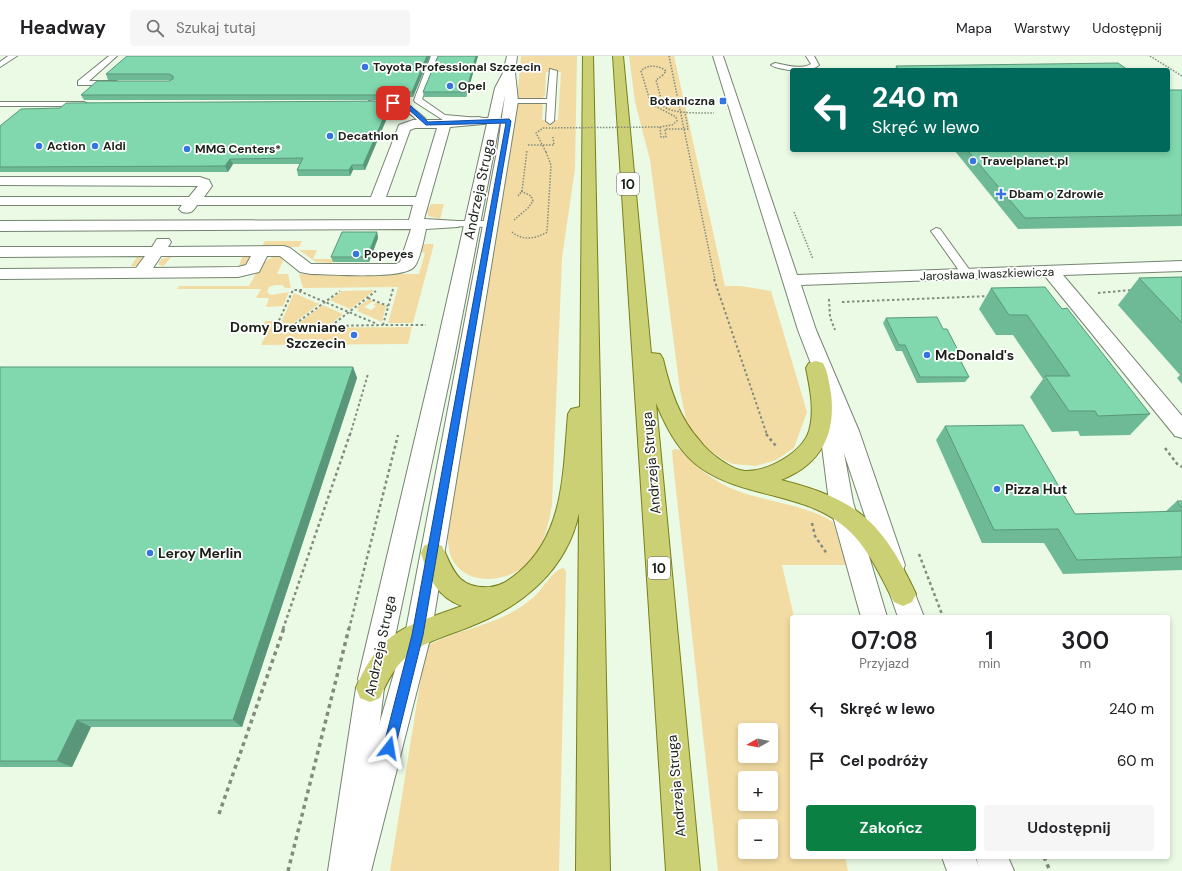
<!DOCTYPE html>
<html lang="pl">
<meta charset="utf-8">
<style>
:root{--surface:#fff;--page:#f6f6f6;--text:#202124;--muted:#757577;--line:#e0e0e0;--accent:#0b8043}
body{margin:0;font-family:"DM Sans",sans-serif;background:var(--page);color:var(--text);height:100vh;display:flex;flex-direction:column;font-size:15px;white-space:nowrap}
*{box-sizing:border-box;margin:0}
p{font-size:13px;color:var(--muted)}
.icon{flex:none;width:22px;height:22px;fill:none;stroke:currentColor;stroke-width:2;stroke-linecap:round;stroke-linejoin:round}
.map{position:relative;flex:1;overflow:hidden}
.sheet{position:absolute;left:790px;top:559px;width:380px;height:244px;display:flex;flex-direction:column;background:var(--surface);border-radius:4px;box-shadow:0 2px 6px #0003}
.sheet>*{flex:none}
.guide{position:absolute;left:790px;top:12px;width:380px;height:84px;border-radius:4px;box-shadow:0 2px 6px #0003;background:#00695c;color:#fff;overflow:hidden}
.needle{width:26px;rotate:261deg}
.buttons{position:absolute;left:738px;top:667px;display:grid;gap:8px}
.buttons a{display:grid;place-items:center;width:40px;height:40px;border-radius:4px;background:var(--surface);box-shadow:0 2px 6px #0003;font-size:20px}
.pin{position:absolute;display:grid;place-items:center;width:34px;height:34px;color:#fff;margin:-17px;border-radius:8px;box-shadow:0 2px 6px #0006}
.me{position:absolute;width:44px;margin:-22px;rotate:14deg;stroke-linejoin:round;filter:drop-shadow(0 0 3px #0008)}
.turn{display:flex;align-items:center;gap:14px;height:84px;padding:0 16px;font-size:18px}
.turn .icon{width:52px;height:52px;stroke-width:2.5}
.turn b{display:block;font-size:28px;line-height:34px}
.eta{display:flex;justify-content:space-evenly;align-items:center;height:68px;text-align:center}
.eta b{font-size:24px;font-weight:600;line-height:28px}
.primary-button{display:flex;gap:8px;margin-top:auto;padding:8px 16px}
.primary-button a{flex:1;height:46px;border-radius:4px;background:var(--accent);color:#fff;font-size:16px;font-weight:600;line-height:46px;text-align:center}
.primary-button a+a{background:var(--page);color:var(--text)}
ul{padding:0;list-style:none}
li{display:flex;align-items:center;gap:12px;height:52px;padding:0 16px}
li div{flex:1}
li b{display:block;font-size:15px}
li em{font-style:normal}
header{display:flex;align-items:center;gap:24px;box-sizing:border-box;height:56px;padding:0 20px;background:var(--surface);border-bottom:1px solid var(--line)}
header strong{font-size:19px}
nav{display:flex;gap:22px;margin-inline-start:auto;font-size:14px}
.search{width:280px;height:36px;background:var(--page);display:flex;align-items:center;gap:10px;box-sizing:border-box;padding:0 14px;border-radius:4px;color:var(--muted);font-size:15px}
.map>svg:first-child{display:block}
</style>
<header>
<strong>Headway</strong>
<div class="search"><svg class="icon" aria-label="search" viewBox="0 0 24 24"><circle cx="10" cy="10" r="6"/><path d="M15 15l6 6"/></svg>Szukaj tutaj</div>
<nav><a>Mapa</a><a>Warstwy</a><a>Udostępnij</a></nav>
</header>
<div class="map">
<svg width="1182" height="815" viewBox="0 0 1182 815">
<rect width="100%" height="100%" fill="#eafae5"/>
<g fill="#f3dca4" fill-rule="evenodd">
<path d="M521,0H577L575,113L562,202L552,448C549,468 544,489 530,505C511,527 465,532 451,501C448,493 448,480 446,471L517,48H541L543,49L542,64H558L561,16H546L545,40L542,42H517Z"/>
<polygon points="629,0 674,0 725,230 740,230 771,235 807,356 794,392 776,404 756,410 733,408 724,404 708,393 694,378 686,364 680,334 650,104 635,46"/>
<polygon points="431,148 444,148 440,163 428,160 427,155"/>
<polygon points="265,185 302,185 299,191 262,190"/>
<polygon points="420,188 434,188 413,267 388,267 398,231 303,232 299,218 419,218 425,197 418,195"/>
<polygon points="299,194 317,194 313,203 335,203 332,207 316,206"/>
<polygon points="138,200 143,203 140,208 133,211 131,210 137,201 0,201"/>
<polygon points="172,200 245,200 249,201 250,204 247,208 239,210 242,201 171,201 164,210 159,209 159,206 162,203"/>
<path d="M276,200L281,201L283,205L277,218H288L291,232H285L282,229H275L269,231L267,236L271,239L289,236L283,250L266,251L269,242H256L261,233H177L179,230H249C256,218 261,204 276,200Z"/>
<polygon points="375,234 350,253 330,244 342,235"/>
<polygon points="294,237 319,248 291,269 280,269"/>
<polygon points="369,243 374,245 364,251 371,254 376,250 373,249 377,246 386,250 382,266 357,255 359,253 356,252"/>
<polygon points="323,249 343,258 331,268 296,269"/>
<polygon points="265,265 276,265 273,272 412,271 408,288 261,289 268,274 261,274"/>
<path d="M674,393H678L681,395C698,412 715,427 738,435C770,447 804,448 833,466L846,509H782L794,561H792V801H845L848,815H718L674,416L672,395ZM745,674H771V700H745ZM745,722H771V748H745ZM745,770H771V796H745Z"/>
<path d="M564,512L566,516L559,815H390L426,590C463,571 500,570 534,541C542,534 554,512 564,512Z"/>
</g>
<g fill="none" stroke-linecap="round" stroke-linejoin="round">
<g stroke="#768471" stroke-width="2">
<g id="service">
<polygon points="8,0 17,0 0,11 0,6"/>
<polygon points="109,0 117,0 89,25 116,25 120,27 119,29 78,29 78,25"/>
<polygon points="431,0 439,0 422,43 445,59 479,62 509,62 512,63 512,67 479,68 443,64 415,46 414,44"/>
<path d="M806,0H814L819,9C811,17 780,15 771,9L775,7C786,9 801,14 811,8Z"/>
<polygon points="550,13 557,15 554,65 550,68 546,65 547,47 512,47 508,45 512,43 547,43"/>
<path d="M369,45C392,40 416,50 430,68L429,70H423C416,63 409,55 400,52C390,48 375,53 368,47Z"/>
<polygon points="0,46 84,46 88,48 84,50 0,50"/>
<polygon points="453,165 491,165 496,168 491,171 449,170 448,168"/>
<polygon points="936,172 940,173 971,216 973,218 971,220 963,220 931,175"/>
</g>
</g>
<g stroke="#768471" stroke-width="2">
<g id="minor">
<polygon points="507,0 517,0 515,17 518,45 431,579 371,815 337,815 405,579 498,90 505,39 454,302 386,623 382,633 372,637 362,633 358,623 434,302 495,32 503,17"/>
<polygon points="713,0 723,0 797,219 1182,205 1182,215 1063,219 1182,360 1182,382 1175,380 1045,220 801,229 816,274 859,375 905,509 902,517 893,520 884,517 844,397 853,446 887,561 861,561 829,446 819,366 814,346 817,341 823,339 798,274"/>
<path d="M479,61L483,62L485,65L483,68L450,71L424,163L458,165L461,168L458,171L426,173C424,182 420,205 414,211C402,224 331,218 311,218L300,216L280,200H267L259,216L238,221L0,223V213L136,212L145,200L0,201V191H152L157,183H169L171,186L168,191L284,190L290,192L311,208H396L400,206L411,173L0,175V165L409,164L413,149H197C193,156 190,158 182,156L179,153L182,149H0V141H189L198,130L0,129V121H200L209,124L212,130L204,141H371L399,69L413,64H445ZM415,72H437L416,141H386L410,74ZM161,200H251L246,209L238,211L153,212Z"/>
<polygon points="942,801 975,801 981,815 947,815"/>
</g>
</g>
<g stroke="#768471" stroke-width="2">
<g id="tertiary">
<polygon points="903,526 912,530 924,561 898,561 890,538 894,530"/>
<polygon points="370,618 380,622 384,632 362,815 328,815 356,632 360,622"/>
<polygon points="976,801 1008,801 1014,815 980,815"/>
</g>
</g>
<g stroke="#777f19" stroke-width="2">
<g id="primary">
<path d="M583,0H593L610,815H576L579,457C567,514 522,551 469,571C450,579 428,584 411,597C396,608 387,625 380,642L370,646L360,642L356,632C381,573 407,570 462,550C437,541 428,521 421,497L424,490L433,486L442,490C453,513 457,533 490,531C502,530 509,524 519,516C565,477 563,414 568,358L571,353L580,351Z"/>
<path d="M613,0H623L651,297L660,298L663,303C670,333 679,362 700,385C708,396 731,414 745,415C767,416 802,397 809,375C815,355 810,332 806,312L809,307L816,305L823,307C828,316 829,327 831,337C836,379 821,408 781,424C857,443 883,466 916,538L912,546L903,550L894,546C879,517 865,484 837,465C819,452 797,446 775,440C710,424 683,413 656,347L700,815H666Z"/>
</g>
</g>
<g stroke="#818c7e" stroke-width="1.5" stroke-dasharray="1.5 1.5" stroke-linecap="butt">
<polyline points="669,0 715,224"/>
<polyline points="1150,0 1182,20"/>
<path d="M663,19L656,24L663,50C671,58 702,57 714,57"/>
<polyline points="660,71 661,81 666,81 665,73 688,73 685,56"/>
<polyline points="528,89 554,89 553,81"/>
<polyline points="518,140 522,135 527,94"/>
<polyline points="794,156 813,203"/>
<polyline points="514,164 528,152 533,145 531,140 521,135"/>
<path d="M512,176C523,185 536,183 547,176L551,109L546,96"/>
</g>
<g stroke="#818c7e" stroke-width="2" stroke-dasharray="2.5 2.5" stroke-linecap="butt">
<polyline points="714,223 767,379"/>
<polyline points="393,233 383,269 426,269"/>
<polyline points="302,234 293,234 276,271 383,269"/>
<polyline points="299,235 377,268"/>
<polyline points="1098,237 1132,234"/>
<polyline points="368,242 388,250"/>
<polyline points="829,243 830,261 835,274"/>
<polyline points="842,246 989,240"/>
<polyline points="331,270 376,235"/>
<polyline points="291,271 340,235"/>
<polyline points="350,379 368,318"/>
</g>
<g stroke="#818c7e" stroke-width="2.5" stroke-dasharray="3 3" stroke-linecap="butt">
<polyline points="766,378 776,390"/>
<polyline points="1165,392 1178,409 1182,411"/>
<polyline points="812,467 815,480 827,498"/>
<polyline points="919,498 943,561"/>
<polyline points="283,573 350,378"/>
<polyline points="349,573 398,379"/>
</g>
<g stroke="#818c7e" stroke-width="3.5" stroke-dasharray="4 4" stroke-linecap="butt">
<polyline points="219,758 284,572"/>
<polyline points="1044,801 1050,815"/>
<polyline points="288,815 349,572"/>
</g>
<use href="#service" fill="#fff" fill-rule="evenodd"/>
<use href="#minor" fill="#fff" fill-rule="evenodd"/>
<use href="#tertiary" fill="#fff" fill-rule="evenodd"/>
<use href="#primary" fill="#cbd075" fill-rule="evenodd"/>
<path stroke="#818c7e" stroke-width="1.5" stroke-dasharray="1.5 1.5" stroke-linecap="butt" d="M546,96L536,77L543,72L660,71L672,69L677,65L676,61L651,48L641,15C648,8 658,9 666,15L663,19"/>
</g>
<g fill="#6fba96">
<polygon points="430,0 413,41 396,41 395,44 84,44 81,39 169,25 172,24 108,24 106,18"/>
<polygon points="438,0 478,0 466,41 424,41 423,36"/>
<polygon points="896,10 1128,14 895,14"/>
<polygon points="1182,34 1182,170 1018,173 954,94 1168,94"/>
<polygon points="391,45 392,50 365,114 353,114 350,120 298,120 297,114 300,108 233,108 228,116 0,116 0,70"/>
<polygon points="377,176 378,182 369,206 333,206 331,201"/>
<polygon points="1182,221 1182,328 1177,322 1180,319 1118,249 1139,222"/>
<polygon points="991,232 1062,253 1150,358 1130,379 1080,380 1078,375 1052,376 1030,341 1043,323 1013,279 996,279 979,253"/>
<polygon points="886,262 943,273 963,304 962,307 969,321 965,326 917,327 902,295 896,295 883,267"/>
<polygon points="0,311 353,311 357,322 242,671 91,671 72,711 0,711"/>
<polygon points="945,370 1075,458 1165,456 1177,445 1182,445 1182,514 1063,518 1044,487 982,487 936,384"/>
</g>
<g fill="#5a977a">
<polygon points="427,0 430,0 413,41 412,36"/>
<polygon points="476,0 478,0 466,41 466,36"/>
<polygon points="395,36 396,41 395,44 394,39"/>
<polygon points="391,45 392,50 365,114 363,109"/>
<polygon points="230,103 233,108 228,116 225,110"/>
<polygon points="352,109 353,114 350,120 349,114"/>
<polygon points="377,176 378,182 369,206 367,201"/>
<polygon points="353,311 357,322 242,671 233,664"/>
<polygon points="77,664 91,671 72,711 57,705"/>
</g>
<g fill="#81d8ae" stroke="#5a977a">
<polygon points="127,0 427,0 412,36 395,36 394,39 81,39 97,25 169,25 173,23 173,20 169,18 106,18"/>
<polygon points="438,0 476,0 466,36 423,36"/>
<polygon points="1118,7 1128,14 899,14 896,10"/>
<polygon points="1168,34 1182,34 1182,159 1025,162 967,94 1168,94"/>
<polygon points="391,45 363,109 352,109 349,114 297,114 303,102 230,103 225,110 0,111 0,70 21,53 60,52 66,47"/>
<polygon points="342,176 377,176 367,201 331,201"/>
<polygon points="1182,221 1182,267 1139,222"/>
<polygon points="1045,231 1062,253 1067,252 1150,358 1098,360 1095,355 1069,355 1045,320 1070,320 1027,259 1009,259 991,232"/>
<polygon points="937,261 943,273 947,273 963,304 960,304 969,321 920,321 905,289 899,289 886,262"/>
<polygon points="0,311 353,311 233,664 77,664 57,705 0,705"/>
<polygon points="1023,369 1075,458 1182,455 1182,501 1077,504 1058,473 994,474 945,370"/>
<polygon points="1177,445 1182,445 1182,452"/>
</g>
<polygon fill="#1a73e8" stroke="#114b97" points="393,46 411,50 428,66 509,63 511,65 423,579 395,692 393,696 389,698 384,696 383,692 412,579 506,67 426,69 407,52 391,48"/>
<g fill="#3674e2" stroke="#fff" stroke-width="1.5">
<circle cx="365" cy="11" r="4"/>
<circle cx="450" cy="30" r="4"/>
<rect x="719" y="41" width="8" height="8" rx="2"/>
<circle cx="330" cy="80" r="4"/>
<circle cx="39" cy="90" r="4"/>
<circle cx="95" cy="90" r="4"/>
<circle cx="187" cy="93" r="4"/>
<circle cx="973" cy="105" r="4"/>
<path d="M999 132h4v4h4v4h-4v4h-4v-4h-4v-4h4z"/>
<circle cx="356" cy="198" r="4"/>
<circle cx="354" cy="279" r="4"/>
<circle cx="927" cy="299" r="4"/>
<circle cx="997" cy="433" r="4"/>
<circle cx="150" cy="497" r="4"/>
</g>
<g text-anchor="middle" stroke-width="3.5" stroke-linejoin="round" paint-order="stroke">
<g font-size="12" font-weight="bold" fill="#1b2119" stroke="#fff" text-anchor="start">
<text x="373" y="15">Toyota Professional Szczecin</text>
<text x="458" y="34">Opel</text>
<text x="715" y="49" text-anchor="end">Botaniczna</text>
<text x="338" y="84">Decathlon</text>
<text x="47" y="94">Action</text>
<text x="103" y="94">Aldi</text>
<text x="195" y="97">MMG Centers*</text>
<text x="981" y="109">Travelplanet.pl</text>
<text x="1009" y="142">Dbam o Zdrowie</text>
<text x="364" y="202">Popeyes</text>
</g>
<g font-size="12" fill="#1b2119" stroke="#fff">
<text transform="translate(987 218) rotate(-2)" y="4">Jarosława Iwaszkiewicza</text>
</g>
<g fill="#fff" stroke="#5f645e" stroke-width="1">
<rect x="617" y="117" width="22" height="22" rx="3"/>
<rect x="648" y="501" width="22" height="22" rx="3"/>
</g>
<g font-size="13" font-weight="bold" fill="#1b2119">
<text x="628" y="133">10</text>
<text x="659" y="517">10</text>
</g>
<g font-size="14" fill="#1b2119" stroke="#fff">
<text transform="translate(479 133) rotate(-78)" y="5">Andrzeja Struga</text>
<text transform="translate(651 407) rotate(-95)" y="5">Andrzeja Struga</text>
<text transform="translate(380 590) rotate(-78)" y="5">Andrzeja Struga</text>
<text transform="translate(676 730) rotate(-95)" y="5">Andrzeja Struga</text>
</g>
<g font-size="14" font-weight="bold" fill="#1b2119" stroke="#fff" text-anchor="start">
<text x="346" y="276" text-anchor="end">Domy Drewniane<tspan x="346" dy="16">Szczecin</tspan></text>
<text x="935" y="304">McDonald's</text>
<text x="1005" y="438">Pizza Hut</text>
<text x="158" y="502">Leroy Merlin</text>
</g>
</g>
</svg>
<div class="buttons">
<a><svg class="needle" viewBox="-14 -14 28 28"><path d="M0-13l5 13h-10z" fill="#e53935"/><path d="M0 13l5-13h-10z" fill="#757577"/></svg></a>
<a>+</a>
<a>−</a>
</div>
<div class="pin" style="left:393px;top:47px;background:#d93025"><svg class="icon" aria-label="arrive" viewBox="0 0 24 24"><path d="M6 21V4h12l-3 4 3 4H6"/></svg></div>
<svg class="me" style="left:389px;top:692px" viewBox="-20 -20 40 40"><path d="M0-17L14 15 0 8-14 15z" fill="#1a73e8" stroke="#fff" stroke-width="4"/></svg>
<div class="guide">
<div class="turn"><svg class="icon" aria-label="left" viewBox="0 0 24 24"><path d="M17 20v-9H6M10 6l-5 5 5 5"/></svg><div><b>240 m</b>Skręć w lewo</div></div>
</div>
<section class="sheet">
<div class="eta">
<div><b>07:08</b><p>Przyjazd</p></div>
<div><b>1</b><p>min</p></div>
<div><b>300</b><p>m</p></div>
</div>
<ul>
<li><svg class="icon" aria-label="left" viewBox="0 0 24 24"><path d="M17 20v-9H6M10 6l-5 5 5 5"/></svg><div><b>Skręć w lewo</b></div><em>240 m</em></li>
<li><svg class="icon" aria-label="arrive" viewBox="0 0 24 24"><path d="M6 21V4h12l-3 4 3 4H6"/></svg><div><b>Cel podróży</b></div><em>60 m</em></li>
</ul>
<div class="primary-button"><a>Zakończ</a><a>Udostępnij</a></div>
</section>
</div>
